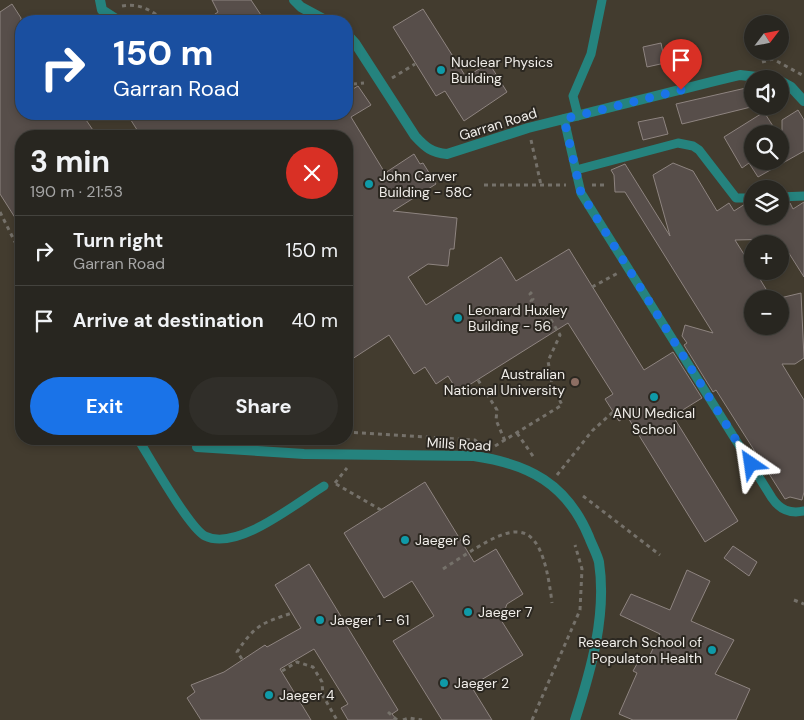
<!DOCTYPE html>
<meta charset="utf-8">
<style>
:root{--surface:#282620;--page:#302e29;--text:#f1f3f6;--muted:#a5a5a5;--line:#44433e;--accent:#1a73e8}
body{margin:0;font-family:"DM Sans",sans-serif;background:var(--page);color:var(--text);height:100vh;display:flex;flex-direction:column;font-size:19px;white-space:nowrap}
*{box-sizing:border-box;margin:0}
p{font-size:16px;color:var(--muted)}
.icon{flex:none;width:28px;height:28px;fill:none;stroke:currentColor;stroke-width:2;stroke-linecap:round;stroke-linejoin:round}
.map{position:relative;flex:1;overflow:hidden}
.details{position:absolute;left:15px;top:130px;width:338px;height:315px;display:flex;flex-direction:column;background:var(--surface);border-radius:20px;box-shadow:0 2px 8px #0003,0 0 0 1px var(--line)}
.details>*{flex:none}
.banner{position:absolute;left:15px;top:15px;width:338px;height:105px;border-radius:20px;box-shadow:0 2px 8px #0003,0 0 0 1px var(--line);background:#1a4fa0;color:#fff;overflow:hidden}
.needle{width:32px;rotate:58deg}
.fabs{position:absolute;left:744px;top:15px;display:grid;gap:10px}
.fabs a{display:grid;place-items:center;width:45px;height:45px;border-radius:50%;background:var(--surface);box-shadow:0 2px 8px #0003,0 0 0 1px var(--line);font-size:25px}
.pin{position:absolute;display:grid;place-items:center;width:42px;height:42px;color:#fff;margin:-51px -21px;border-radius:50% 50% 50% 0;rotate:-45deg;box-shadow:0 0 5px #0007}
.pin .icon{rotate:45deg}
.me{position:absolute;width:55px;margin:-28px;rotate:328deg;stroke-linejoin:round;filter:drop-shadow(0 0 4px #0008)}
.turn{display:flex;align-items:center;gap:18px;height:105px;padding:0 15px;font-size:22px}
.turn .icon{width:65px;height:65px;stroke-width:2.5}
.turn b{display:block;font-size:35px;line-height:42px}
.round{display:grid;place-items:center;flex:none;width:52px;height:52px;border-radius:26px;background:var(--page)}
.headline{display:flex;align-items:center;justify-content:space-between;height:85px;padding:0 15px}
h1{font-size:30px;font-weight:700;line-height:38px}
.primary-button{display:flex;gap:10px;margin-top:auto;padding:10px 15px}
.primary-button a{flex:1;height:58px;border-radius:30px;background:var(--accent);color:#fff;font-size:20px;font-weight:700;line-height:58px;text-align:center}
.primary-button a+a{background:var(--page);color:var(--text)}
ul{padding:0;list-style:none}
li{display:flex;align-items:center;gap:15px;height:70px;padding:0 15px;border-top:1px solid var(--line)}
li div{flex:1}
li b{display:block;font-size:19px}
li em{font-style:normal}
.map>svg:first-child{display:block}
</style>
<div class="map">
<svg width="804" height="720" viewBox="0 0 804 720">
<rect width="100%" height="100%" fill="#36322a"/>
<path fill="#433c2f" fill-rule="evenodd" d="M0,0H804V720H0ZM21,21H346V114H21ZM752,24H780V51H752ZM752,79H780V106H752ZM752,134H780V161H752ZM21,136H346V439H21ZM752,189H780V216H752ZM752,244H780V271H752ZM752,299H780V326H752Z"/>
<g fill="#574e4a" stroke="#8e8480">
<polygon points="212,0 251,0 265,21 205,21 218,12"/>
<polygon points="12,4 21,18 21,114 82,114 97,136 21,136 21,227 0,194 0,12"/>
<polygon points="423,9 466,77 489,63 507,92 464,121 445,91 436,96 393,27"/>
<polygon points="661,43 665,63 647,67 643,47"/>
<polygon points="358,86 371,105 351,117 385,173 414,154 420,164 423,163 436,184 393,211 457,218 454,249 450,249 448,266 428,264 408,277 426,305 501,257 516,281 569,249 644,370 673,352 702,398 673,416 738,521 705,542 627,416 619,421 605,399 613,394 568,323 458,392 448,376 436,384 425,367 414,374 389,335 346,363 346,136 141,136 127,114 346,114 346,93"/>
<polygon points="746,88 751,107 682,124 676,104"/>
<polygon points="798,110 804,120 804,151 758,177 749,163 742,168 724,137 764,112 778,134 752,134 752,161 782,161 782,120"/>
<polygon points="663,117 668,134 643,140 638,122"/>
<polygon points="673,163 693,171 717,211 729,203 734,211 745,204 752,216 780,216 780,209 790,203 793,209 804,202 804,277 780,239 735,240 752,267 752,271 755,271 772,299 752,299 752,326 780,326 780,298 801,293 804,358 795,364 782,364 804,400 804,492 802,500 790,497 785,499 716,390 713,392 684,345 687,343 682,336 685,325 713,333 625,192 615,192 614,175 611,170 625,164 670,236 653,175"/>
<polygon points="425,482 474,562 496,549 523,594 507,604 501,620 523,655 471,686 492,720 442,720 393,641 434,616 412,581 384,598 344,533"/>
<polygon points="733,546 757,562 749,576 724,558"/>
<polygon points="309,564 398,710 392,714 397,720 348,720 341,708 348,704 314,649 280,669 311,720 201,720 187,698 195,692 191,685 224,672 265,645 267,647 301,628 275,585"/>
<polygon points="687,570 710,581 691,621 734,640 715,674 750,689 736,720 633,720 619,714 637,673 633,671 642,655 649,657 660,634 620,615 631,594 670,610"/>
</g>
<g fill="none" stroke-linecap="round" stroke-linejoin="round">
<g stroke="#75716a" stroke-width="3" stroke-dasharray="4 4" stroke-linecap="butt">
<path d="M122,6C139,3 152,10 164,21"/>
<polyline points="762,62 773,59 804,76"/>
<polyline points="392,78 415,64"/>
<polyline points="346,88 353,84 364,83"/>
<polyline points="531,140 541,185"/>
<polyline points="484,185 566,185"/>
<polyline points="592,185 607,185"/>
<polyline points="0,212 21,254"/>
<polyline points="592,287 618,273"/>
<polyline points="478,380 497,410 496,420 505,441"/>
<polyline points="346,432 475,440 478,443"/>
<polyline points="517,433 535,459"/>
<polyline points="495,446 562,405 552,384 548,361 560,335 548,315 538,312 531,301 533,299 530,294 533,291"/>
<polyline points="557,475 592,431 613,412"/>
<polyline points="335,483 347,468"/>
<polyline points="336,484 381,510"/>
<polyline points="583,496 660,555"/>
<path d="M443,569C510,526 540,502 552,603"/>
<polyline points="794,600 804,604"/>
<path d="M242,659L237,652C255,625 262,623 292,613"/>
<polyline points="282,671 297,662 313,667 322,682 323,696 337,720"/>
<polyline points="388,712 397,720"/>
<polyline points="403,720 409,718 422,720"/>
<polyline points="532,720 580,610 582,569 575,545"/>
</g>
<g stroke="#25837e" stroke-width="9">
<polyline points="578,116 573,96 591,54 602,0"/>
<path d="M564,119L581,193L772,498C780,510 790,514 804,511"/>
<polyline points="576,170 678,143 693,146 699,150 736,198 752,198"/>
<polyline points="780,197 804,196"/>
<path d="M138,439C150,458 189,528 205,536C237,552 296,503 324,486"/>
</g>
<g stroke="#25837e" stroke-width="10">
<polyline points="100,0 102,10 116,19"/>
<polyline points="294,0 301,7 327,21"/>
<path d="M346,33L355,43L415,136C425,147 432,153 447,154L528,128L715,81L740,75L774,79"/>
<polyline points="780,81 791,87 804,101"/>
<path d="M197,447L304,454L474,456C529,464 567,484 589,537C592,545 597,554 599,562C607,615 591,670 575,720"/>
</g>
</g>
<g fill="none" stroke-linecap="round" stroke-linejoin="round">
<polyline stroke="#1a73e8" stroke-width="9" stroke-dasharray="0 16.2" points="681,90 564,119 581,193 751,464"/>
</g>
<g fill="#0f9aa8" stroke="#2c2821" stroke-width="2">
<circle cx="441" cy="70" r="5"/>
<circle cx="369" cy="184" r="5"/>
<circle cx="458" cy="318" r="5"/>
<circle cx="654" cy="397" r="5"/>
<circle cx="405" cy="540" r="5"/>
<circle cx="468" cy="612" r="5"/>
<circle cx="320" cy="620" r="5"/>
<circle cx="712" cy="650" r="5"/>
<circle cx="444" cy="683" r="5"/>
<circle cx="269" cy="695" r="5"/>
</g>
<circle fill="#8d6e63" stroke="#2c2821" stroke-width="2" cx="575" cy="382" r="5"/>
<g text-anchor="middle" stroke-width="4" stroke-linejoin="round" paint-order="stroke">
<g font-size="14" fill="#f0ede9" stroke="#2c2821" text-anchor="start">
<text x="451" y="67">Nuclear Physics<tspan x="451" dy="16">Building</tspan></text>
<text x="379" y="181">John Carver<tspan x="379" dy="16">Building - 58C</tspan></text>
<text x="468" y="315">Leonard Huxley<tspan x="468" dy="16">Building - 56</tspan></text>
<text x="565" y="379" text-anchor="end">Australian<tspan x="565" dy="16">National University</tspan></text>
<text x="654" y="418" text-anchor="middle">ANU Medical<tspan x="654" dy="16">School</tspan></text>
<text x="415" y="545">Jaeger 6</text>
<text x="478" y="617">Jaeger 7</text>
<text x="330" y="625">Jaeger 1 - 61</text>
<text x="702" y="647" text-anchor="end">Research School of<tspan x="702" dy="16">Populaton Health</tspan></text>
<text x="454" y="688">Jaeger 2</text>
<text x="279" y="700">Jaeger 4</text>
</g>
<g font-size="14" fill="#f0ede9" stroke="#2c2821">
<text transform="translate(498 124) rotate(-17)" y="5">Garran Road</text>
<text transform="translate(459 444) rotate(3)" y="5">Mills Road</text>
</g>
</g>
</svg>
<div class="fabs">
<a><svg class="needle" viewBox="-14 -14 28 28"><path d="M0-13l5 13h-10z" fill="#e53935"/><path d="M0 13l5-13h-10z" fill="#a5a5a5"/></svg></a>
<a><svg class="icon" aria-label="sound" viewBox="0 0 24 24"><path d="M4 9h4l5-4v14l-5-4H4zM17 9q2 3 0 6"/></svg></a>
<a><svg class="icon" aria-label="search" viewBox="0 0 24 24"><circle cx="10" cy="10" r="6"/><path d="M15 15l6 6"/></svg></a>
<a><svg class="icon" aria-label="layers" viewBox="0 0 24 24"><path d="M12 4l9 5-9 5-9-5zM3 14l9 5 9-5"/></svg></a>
<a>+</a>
<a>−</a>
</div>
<div class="pin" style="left:681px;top:90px;background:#d93025"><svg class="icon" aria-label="arrive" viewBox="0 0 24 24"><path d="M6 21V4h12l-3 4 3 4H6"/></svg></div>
<svg class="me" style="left:751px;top:464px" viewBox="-20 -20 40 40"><path d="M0-17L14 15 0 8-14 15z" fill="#1a73e8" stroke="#fff" stroke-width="4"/></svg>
<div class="banner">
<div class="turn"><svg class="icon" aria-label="right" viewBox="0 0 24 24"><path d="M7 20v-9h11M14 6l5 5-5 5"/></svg><div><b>150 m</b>Garran Road</div></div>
</div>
<section class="details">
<div class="headline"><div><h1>3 min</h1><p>190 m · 21:53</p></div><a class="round" style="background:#d93025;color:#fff"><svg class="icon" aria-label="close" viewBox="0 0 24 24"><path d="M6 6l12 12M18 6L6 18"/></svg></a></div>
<ul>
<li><svg class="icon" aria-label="right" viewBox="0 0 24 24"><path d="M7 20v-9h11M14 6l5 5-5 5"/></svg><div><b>Turn right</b><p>Garran Road</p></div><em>150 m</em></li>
<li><svg class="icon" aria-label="arrive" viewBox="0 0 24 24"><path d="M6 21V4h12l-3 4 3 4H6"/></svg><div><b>Arrive at destination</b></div><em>40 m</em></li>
</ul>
<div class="primary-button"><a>Exit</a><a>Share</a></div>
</section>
</div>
